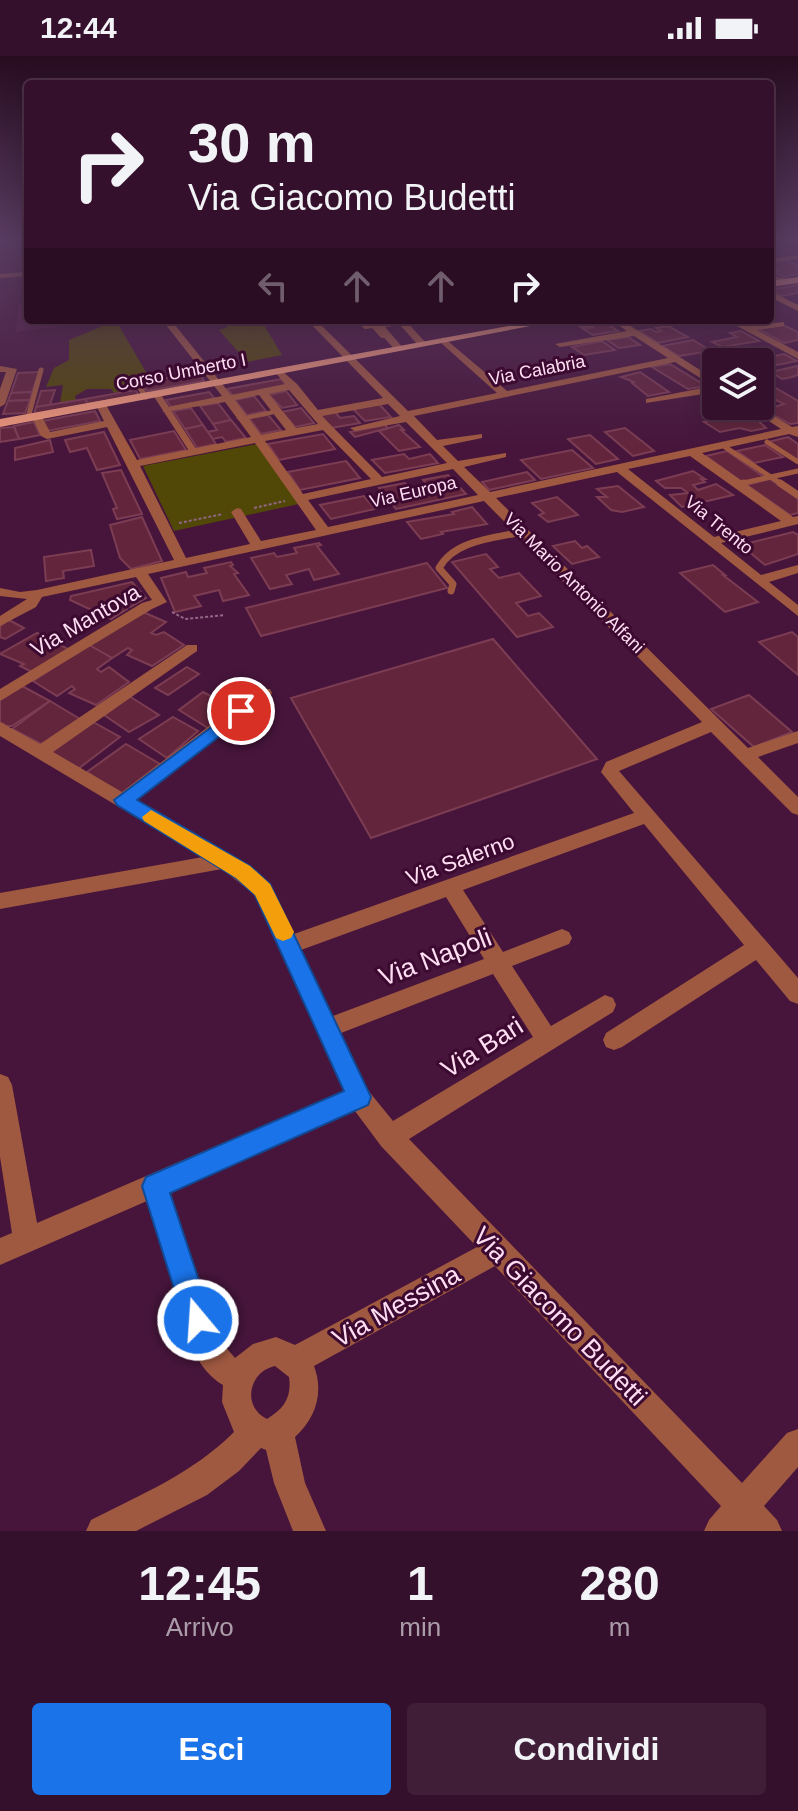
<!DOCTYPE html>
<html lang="it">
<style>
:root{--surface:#35102c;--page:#401e38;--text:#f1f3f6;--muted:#aa9da9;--line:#4f3048;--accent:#1a73e8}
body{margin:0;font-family:Helvetica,sans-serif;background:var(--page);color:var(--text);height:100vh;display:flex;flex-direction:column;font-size:30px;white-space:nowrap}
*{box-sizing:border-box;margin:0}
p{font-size:26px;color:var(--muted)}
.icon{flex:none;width:44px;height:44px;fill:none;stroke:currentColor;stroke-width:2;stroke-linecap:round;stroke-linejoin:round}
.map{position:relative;height:1475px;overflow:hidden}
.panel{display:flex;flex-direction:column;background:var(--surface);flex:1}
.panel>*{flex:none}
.banner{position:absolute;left:24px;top:24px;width:750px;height:244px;border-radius:8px;box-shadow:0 4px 20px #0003,0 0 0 2px var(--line);background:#35102c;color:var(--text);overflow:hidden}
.tools{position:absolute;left:702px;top:292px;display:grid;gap:16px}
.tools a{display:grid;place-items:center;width:72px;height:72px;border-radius:8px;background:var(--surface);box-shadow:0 4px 20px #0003,0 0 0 2px var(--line);font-size:40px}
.pin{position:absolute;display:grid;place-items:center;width:68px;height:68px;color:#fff;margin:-34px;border:4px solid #fff;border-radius:50%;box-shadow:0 2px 8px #0007}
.me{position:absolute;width:88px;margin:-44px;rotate:342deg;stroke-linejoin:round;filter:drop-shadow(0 0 6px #0008)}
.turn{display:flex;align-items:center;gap:28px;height:168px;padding:0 32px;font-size:36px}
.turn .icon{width:104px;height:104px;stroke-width:2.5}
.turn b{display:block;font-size:56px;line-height:68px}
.lanes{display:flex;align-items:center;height:76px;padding:0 32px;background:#0003;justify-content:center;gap:40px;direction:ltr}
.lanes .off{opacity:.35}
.eta{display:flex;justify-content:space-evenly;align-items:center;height:136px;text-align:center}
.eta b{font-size:48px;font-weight:700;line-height:56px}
.cta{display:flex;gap:16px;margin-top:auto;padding:16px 32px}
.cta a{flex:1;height:92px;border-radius:8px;background:var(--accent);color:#fff;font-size:32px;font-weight:700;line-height:92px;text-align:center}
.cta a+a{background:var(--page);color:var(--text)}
.status{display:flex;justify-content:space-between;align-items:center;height:56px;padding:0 40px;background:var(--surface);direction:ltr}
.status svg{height:22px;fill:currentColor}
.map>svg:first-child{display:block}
</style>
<div class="status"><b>12:44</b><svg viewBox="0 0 49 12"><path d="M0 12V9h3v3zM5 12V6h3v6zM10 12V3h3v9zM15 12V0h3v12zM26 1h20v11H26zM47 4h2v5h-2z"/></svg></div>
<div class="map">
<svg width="798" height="1475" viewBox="0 0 798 1475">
<rect width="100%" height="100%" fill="#47153b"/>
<polygon fill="#571f48" points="28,248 28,264 111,264 16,276 18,249"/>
<g fill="#514707">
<polygon points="211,264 261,264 282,299 247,306 219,274 228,271 224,267 214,268"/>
<polygon points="110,267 118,268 150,323 137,325 141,331 114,337 111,333 87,333 75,340 76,344 60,347 63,329 46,331 54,312 69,304 69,284"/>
<polygon points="257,388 299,448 174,475 143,410"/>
</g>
<g fill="#62253c" stroke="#7c3d53" stroke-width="2">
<polygon points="784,204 798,209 798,218 784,221 773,216 781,214 770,212 770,206"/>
<polygon points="798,229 798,237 782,240 770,234"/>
<polygon points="40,264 82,264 77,269 37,267"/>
<polygon points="601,264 618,275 593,279 583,273 594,271 581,271 572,265"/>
<polygon points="783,269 798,276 798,284 784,287 758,273"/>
<polygon points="668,270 688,281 658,287 639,275 651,273 656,276 661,275 656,272"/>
<polygon points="741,275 759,285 722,291 712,286 737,281 730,277"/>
<polygon points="628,281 640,289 619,292 607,284"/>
<polygon points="693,284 711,295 679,300 662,290"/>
<polygon points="602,285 615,294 584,299 572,291"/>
<polygon points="784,298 797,305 777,309 764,302"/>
<polygon points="670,308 706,330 688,333 652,311"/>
<polygon points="797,310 798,310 798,319 792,321 782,323 771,316"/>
<polygon points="39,316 32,336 11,337 18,317"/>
<polygon points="199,316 204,325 147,335 139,327"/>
<polygon points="640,316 669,336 648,340 632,327 634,326 621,321"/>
<polygon points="281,323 288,330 233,340 227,333"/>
<polygon points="769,328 798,345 798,367 790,368 765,354 784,348 776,344 760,347 760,329"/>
<polygon points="55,334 49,351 36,351 41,335"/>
<polygon points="135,334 139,339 88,348 85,343"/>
<polygon points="286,335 297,349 282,352 269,339"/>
<polygon points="32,336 30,344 8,345 11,337"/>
<polygon points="209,336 215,343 171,351 166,344"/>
<polygon points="254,340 266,355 247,359 235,344"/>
<polygon points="85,343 88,348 34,358 36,351"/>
<polygon points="30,344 25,357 3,358 8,345"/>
<polygon points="218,347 231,364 213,368 200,350"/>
<polygon points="379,348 391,361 365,365 353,353"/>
<polygon points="191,352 203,369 185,373 173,355"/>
<polygon points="301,352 314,367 295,371 282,356"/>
<polygon points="95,355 100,365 47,375 42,365"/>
<polygon points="748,355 766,372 751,375 740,372 720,376 704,366"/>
<polygon points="335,356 340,362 354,360 360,367 331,372 320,359"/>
<polygon points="268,359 281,374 261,378 249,362"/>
<polygon points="231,364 246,382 226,386 222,381 213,383 207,376 217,374 213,368"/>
<polygon points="34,366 40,379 19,383 14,370"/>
<polygon points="203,369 216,388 197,392 185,373"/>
<polygon points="385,369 388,372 355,381 350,376"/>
<polygon points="399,369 404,374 401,374 420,391 399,395 379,375"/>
<polygon points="14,371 19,383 0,386 0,372"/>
<polygon points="625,372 643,386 654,395 633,400 605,376"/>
<polygon points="174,375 186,394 140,403 130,384"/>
<polygon points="104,376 120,409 97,414 87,392 70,396 65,384"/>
<polygon points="323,378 335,393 279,404 268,388"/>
<polygon points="590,379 618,403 596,408 568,383"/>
<polygon points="788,381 798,388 798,405 768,386"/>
<polygon points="50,384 53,396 15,404 15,392"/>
<polygon points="765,389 783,401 754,407 737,395"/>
<polygon points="572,394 593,412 541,423 521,404"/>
<polygon points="727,395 764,421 742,426 706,400"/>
<polygon points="404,398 409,403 430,398 438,407 385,417 372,404"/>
<polygon points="346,405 360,422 300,434 288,416"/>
<polygon points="121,414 142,458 117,463 113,453 117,452 102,417"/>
<polygon points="693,415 705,423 701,423 705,426 693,429 698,434 716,428 733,439 682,451 670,439 688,437 681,432 665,432 656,425"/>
<polygon points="527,416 535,424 489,434 482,426"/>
<polygon points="448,419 466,438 396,453 379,432 405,427 414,438 432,434 423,424"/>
<polygon points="770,423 798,443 798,457 790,459 747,429"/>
<polygon points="618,430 644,451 622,456 611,454 597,441 607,441 597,433"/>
<polygon points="364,440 375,453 331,463 320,449"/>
<polygon points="557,441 578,459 548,466 539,459 544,457 532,447"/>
<polygon points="472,451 487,468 441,476 443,478 421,483 407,466 454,458 452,456"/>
<polygon points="142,461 162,505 131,513 120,502 110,469"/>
<polygon points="793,476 798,479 798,498 765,509 741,489"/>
<polygon points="575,485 582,492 587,490 599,501 572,508 553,490"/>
<polygon points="319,487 321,489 317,490 339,518 314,524 309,513 286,519 292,528 270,533 251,502 274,497 277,501 297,497 294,492"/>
<polygon points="91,494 94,510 63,515 64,522 46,525 44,501"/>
<polygon points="486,498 498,511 490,513 499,522 519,517 541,540 516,547 528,560 539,557 553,571 517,581 452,506"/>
<polygon points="231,506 233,509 230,510 238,517 234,518 249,539 223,545 219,534 194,540 201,550 175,556 161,522 186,516 188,521 207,517 204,512"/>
<polygon points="427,507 447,532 261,580 246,552"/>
<polygon points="713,509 725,519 723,519 758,546 725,556 680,517"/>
<polygon points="132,526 146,542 130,551 120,546 117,547 127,553 111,563 70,544 71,540"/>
<polygon points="143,556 166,566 151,577 156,579 164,576 184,589 152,610 127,599 132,594 128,592 112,602 89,589"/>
<polygon points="9,564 24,572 5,583 0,581 0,570"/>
<polygon points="792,576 798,581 798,619 759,586"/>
<polygon points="37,577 68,593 32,616 20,610 24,608 0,598"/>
<polygon points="493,583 597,703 371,782 291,642"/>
<polygon points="89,589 112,602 97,613 101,616 109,611 129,626 96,649 69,637 75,633 72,630 57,640 33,625"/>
<polygon points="187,611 199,618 168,639 155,632"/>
<polygon points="22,630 50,645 12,670 7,670 0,666 0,644"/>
<polygon points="203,636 234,652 208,672 179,654"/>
<polygon points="749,639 792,676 754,691 711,653"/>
<polygon points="129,640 159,659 129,676 104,659"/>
<polygon points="50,645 80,663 43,689 12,673"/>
<polygon points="173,661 198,675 167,702 139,683"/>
<polygon points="93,666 120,681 78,713 51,696"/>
<polygon points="126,688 160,708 121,738 87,716"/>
</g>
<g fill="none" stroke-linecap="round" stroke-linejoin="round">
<g stroke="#926786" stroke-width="2" stroke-dasharray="3 2" stroke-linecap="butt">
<polyline points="254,452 285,445"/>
<polyline points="179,467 223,458"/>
<polyline points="172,556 185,563 225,559"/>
</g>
<polyline stroke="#a05941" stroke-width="4" points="359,264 365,271 373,270 382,280 387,280"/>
<g stroke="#a05941" stroke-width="5">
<polyline points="136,326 146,341"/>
<polyline points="28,362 41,314"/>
<polyline points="767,386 798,406"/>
<polyline points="722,389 783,429"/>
<polyline points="739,428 798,415"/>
</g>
<g stroke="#a05941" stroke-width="7">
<polyline points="780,427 798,439"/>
<polyline points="739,428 744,427"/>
<path d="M451,535L453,528L439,512C454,484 494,482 522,476"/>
</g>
<g fill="#a05941" fill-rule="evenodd">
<polygon points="154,337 160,337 198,396 197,398 191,398 153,339"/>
<polygon points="277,353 281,355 280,357 240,365 236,362"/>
</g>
<g fill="#a05941" fill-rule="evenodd">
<polygon points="798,199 798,203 770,207 770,203"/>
<polygon points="28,216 28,220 0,222 0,218"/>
<polygon points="770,218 788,224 789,226 785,228 770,223"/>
<polygon points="770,235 798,249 798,255 770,241"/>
<path d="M162,264H171L231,339L285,328L275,316L280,313L297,328L318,354L383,342L307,264H316L408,355L497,337L440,286L443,281L507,335L668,302L634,280L560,291L555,288L627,275L611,264H621L716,324V336L646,347V343L713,330L675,306L414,360L437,384L482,378V382L443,390L458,405L506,397V401L464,411L490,436L781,373L746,350H758L792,371L798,370V381L789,378L702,397L793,461L798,460V468L721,487L761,519L798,509V517L769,526L798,549V560L617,416L496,442L748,692L798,675V687L758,701L798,741V759L792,757L711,676L619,715L798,922V948L790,945L756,904L622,991L614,994L606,991L603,984L606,977L744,889L644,768L463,834L503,896L562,873L569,876L572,882L569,888L512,910L551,970L605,939L613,942L616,949L613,956L409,1083L742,1427L787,1377L798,1373V1411L764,1450L777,1464L782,1475H704L709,1464L721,1450L495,1210L314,1310C324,1336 316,1362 295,1381L305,1427L326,1475H293L274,1427L266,1394L261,1392L239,1415L207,1439L136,1475H86L91,1464C142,1438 193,1417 234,1376L222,1346L223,1329C210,1322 197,1305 192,1291L147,1145L0,1209V1182L12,1177L0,1101V1018L8,1021L12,1029L37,1167L344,1035L255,839L222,813L0,853V837L203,801L0,680V666L40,688L187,589H197V595L53,696L122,736L258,633H270L272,637L270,641L136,744L250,811L270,828L294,878L634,757L601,716L606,706L702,666L484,445L148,518L167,546L152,553L0,645V633L142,547L152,544L136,521L42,541L36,551L0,570V560L27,543L0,540V532L20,536L37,534L174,504L107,371L47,383L41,380L32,361L33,359H41L50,376L104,365L96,349L105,347L137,404L251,381L225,346L163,356V352L222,340ZM289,334L318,368L296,372L269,338ZM259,339L286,374L261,379L235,344ZM388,348L400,360L350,372L355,375L406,366L447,407L382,421L322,360ZM323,374L371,423L303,438L265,385ZM255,387L316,474L261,485L241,453L237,452L231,456L250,488L186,502L140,410ZM690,400L781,465L714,481L628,413ZM453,413L478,439L328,471L308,444ZM446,841L484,903L333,960L301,894ZM493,918L533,981L393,1065L367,1033L341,977ZM355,1055L381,1090L477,1191L295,1289L276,1281L253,1288L235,1302L218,1282L170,1136ZM275,1310L289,1321C292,1341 284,1353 267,1363C242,1351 248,1316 275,1310Z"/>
<polygon points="405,264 425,286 425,290 419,290 400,269 385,271 404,293 396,295 373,269"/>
<polygon points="468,264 492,264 488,267"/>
<polygon points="726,264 737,264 749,270 784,266 784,270 757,274 798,296 798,303"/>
<polygon points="0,310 17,313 5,348 0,351 0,333 6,316 0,316"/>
</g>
<g fill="#ef987a" fill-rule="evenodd">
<polygon points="798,221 798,227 770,231 770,225"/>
<polygon points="541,264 562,264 0,371 0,363"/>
</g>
</g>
<linearGradient id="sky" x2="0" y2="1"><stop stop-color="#270c20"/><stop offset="0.47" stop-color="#583b60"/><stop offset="1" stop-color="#583b60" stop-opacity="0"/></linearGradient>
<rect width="798" height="391" fill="url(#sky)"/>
<polygon fill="#1a73e8" stroke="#114b97" stroke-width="2" points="241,649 249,655 247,659 137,744 250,810 270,828 371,1041 368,1049 170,1137 212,1264 208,1274 198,1279 188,1274 184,1264 142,1130 146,1121 344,1035 255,839 236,822 117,749 114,744"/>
<polygon fill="#f59e0b" points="151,754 250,810 270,828 294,876 291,882 283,885 276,882 255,839 236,822 144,765 142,761"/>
<g text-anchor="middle" stroke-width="6" stroke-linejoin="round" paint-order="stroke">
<g font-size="18" fill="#ffdef3" stroke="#3c0a30">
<text transform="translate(537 314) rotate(-11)" y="6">Via Calabria</text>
<text transform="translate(181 316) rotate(-11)" y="6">Corso Umberto I</text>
<text transform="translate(413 436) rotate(-13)" y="6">Via Europa</text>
<text transform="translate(719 469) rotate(39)" y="6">Via Trento</text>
<text transform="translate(574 527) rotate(45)" y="6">Via Mario Antonio Alfani</text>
</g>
<g font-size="22" fill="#ffdef3" stroke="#3c0a30">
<text transform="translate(85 564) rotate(-30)" y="8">Via Mantova</text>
<text transform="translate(460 803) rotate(-20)" y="8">Via Salerno</text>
</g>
<g font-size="26" fill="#ffdef3" stroke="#3c0a30">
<text transform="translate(435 901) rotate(-21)" y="9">Via Napoli</text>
<text transform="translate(482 991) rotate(-32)" y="9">Via Bari</text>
<text transform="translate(396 1250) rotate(-29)" y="9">Via Messina</text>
<text transform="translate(560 1260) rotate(46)" y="9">Via Giacomo Budetti</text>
</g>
</g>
</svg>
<div class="tools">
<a><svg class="icon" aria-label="layers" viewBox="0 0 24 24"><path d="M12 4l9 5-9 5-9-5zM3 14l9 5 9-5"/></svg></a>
</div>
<div class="pin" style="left:241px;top:655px;background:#d93025"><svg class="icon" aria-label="arrive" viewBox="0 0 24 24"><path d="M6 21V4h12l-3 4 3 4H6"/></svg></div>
<svg class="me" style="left:198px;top:1264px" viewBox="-20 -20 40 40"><circle r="17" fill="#1a73e8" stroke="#fff" stroke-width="3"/><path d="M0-11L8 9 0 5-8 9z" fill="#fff"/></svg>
<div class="banner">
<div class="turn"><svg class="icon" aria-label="right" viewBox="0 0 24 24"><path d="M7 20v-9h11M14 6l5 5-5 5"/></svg><div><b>30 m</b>Via Giacomo Budetti</div></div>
<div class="lanes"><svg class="icon off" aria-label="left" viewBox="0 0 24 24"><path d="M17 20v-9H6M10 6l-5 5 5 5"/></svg><svg class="icon off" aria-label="ahead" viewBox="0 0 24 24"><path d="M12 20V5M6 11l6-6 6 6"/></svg><svg class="icon off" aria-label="ahead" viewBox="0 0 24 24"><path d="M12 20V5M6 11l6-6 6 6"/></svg><svg class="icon" aria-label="right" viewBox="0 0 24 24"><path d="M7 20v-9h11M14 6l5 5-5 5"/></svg></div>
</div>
</div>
<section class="panel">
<div class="eta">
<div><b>12:45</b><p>Arrivo</p></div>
<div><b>1</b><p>min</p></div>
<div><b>280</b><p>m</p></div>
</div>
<div class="cta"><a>Esci</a><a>Condividi</a></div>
</section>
